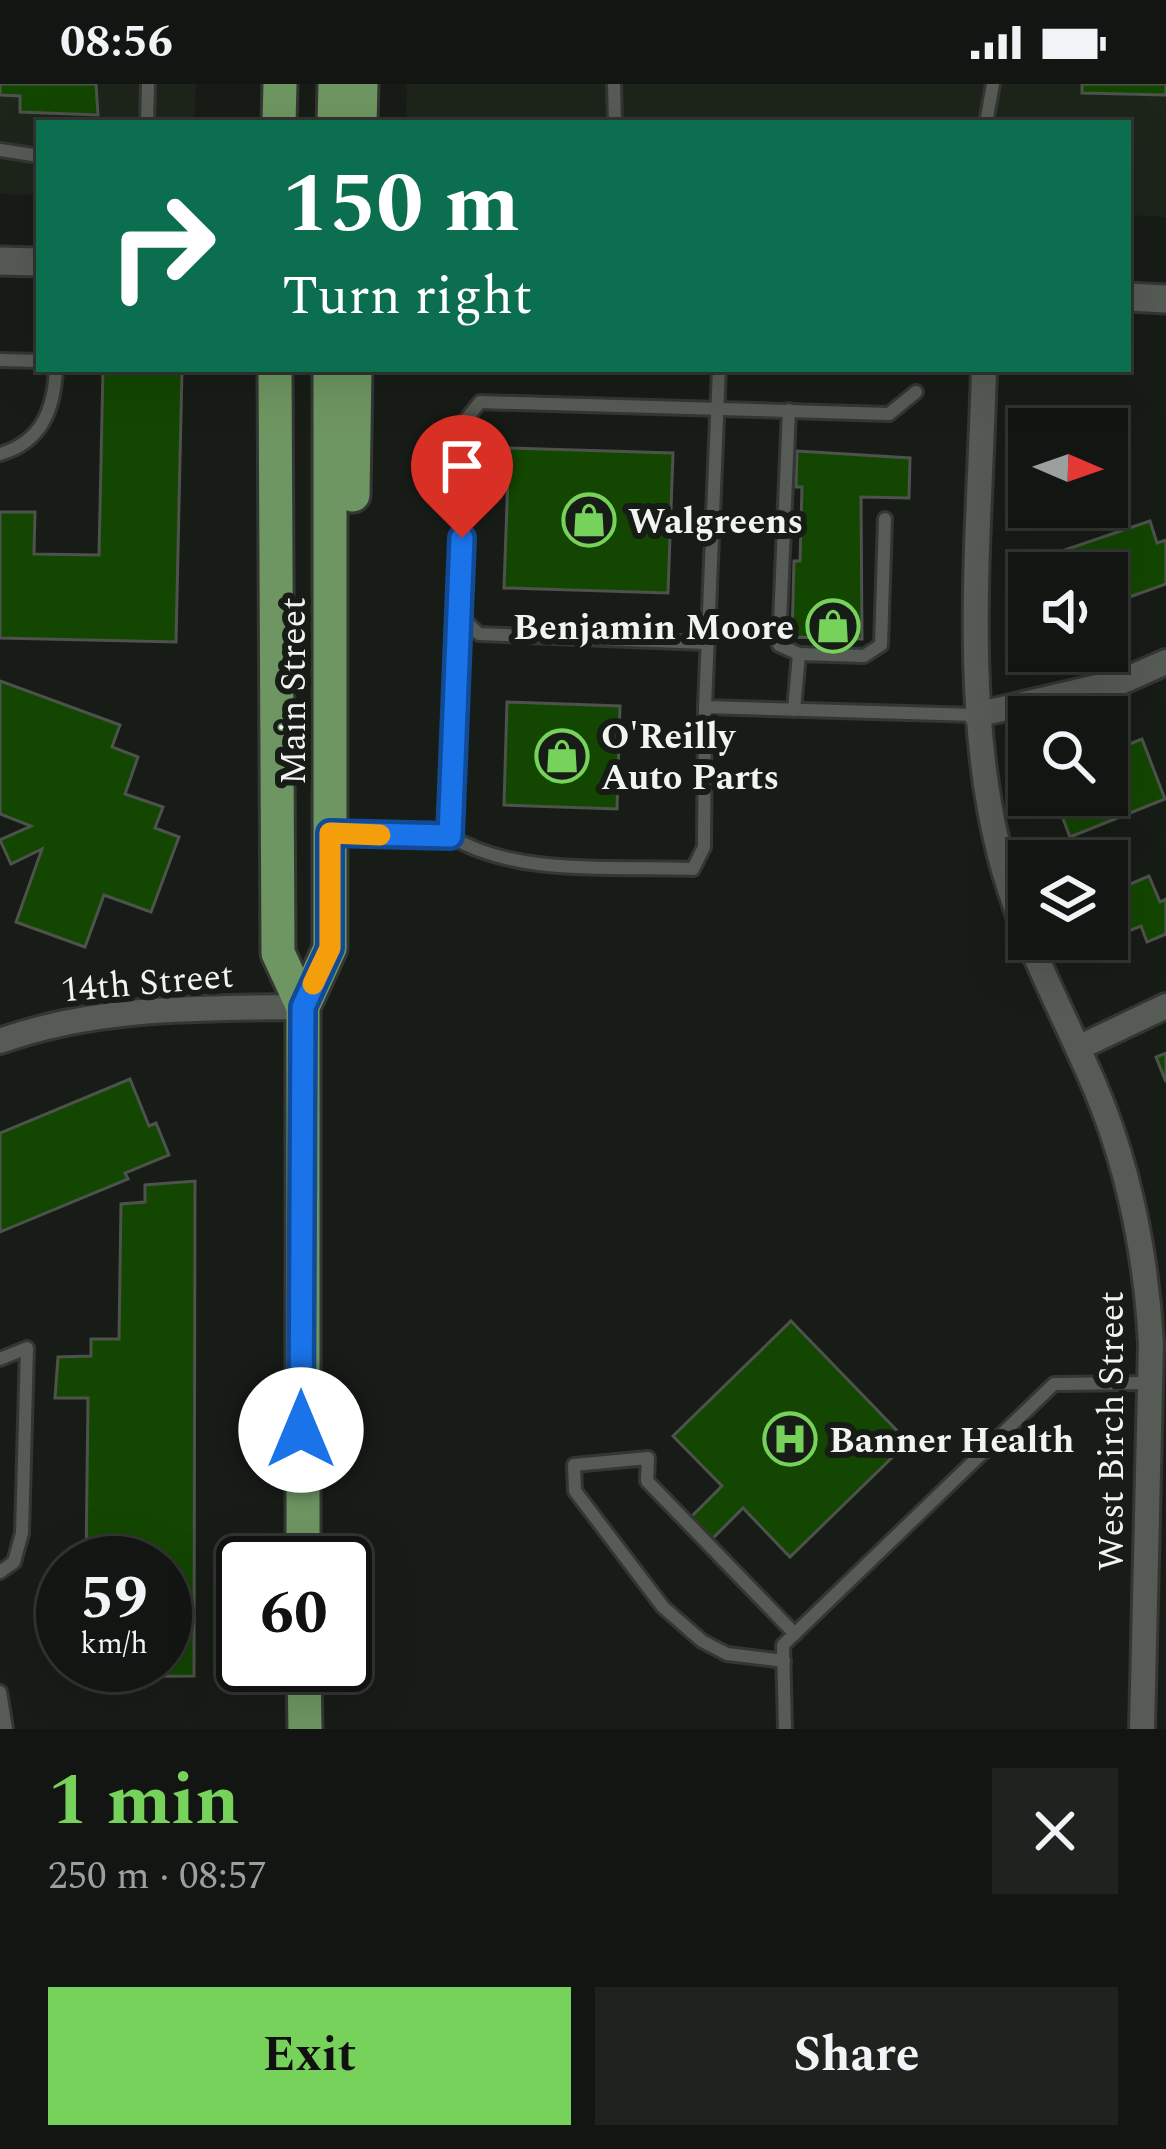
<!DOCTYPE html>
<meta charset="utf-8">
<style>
:root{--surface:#121511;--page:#1f221f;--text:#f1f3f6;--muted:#9c9f9f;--line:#313431;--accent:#76d25a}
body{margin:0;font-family:Spectral,serif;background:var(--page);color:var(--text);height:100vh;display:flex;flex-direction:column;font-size:45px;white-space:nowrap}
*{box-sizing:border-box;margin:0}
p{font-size:39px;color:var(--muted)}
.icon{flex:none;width:66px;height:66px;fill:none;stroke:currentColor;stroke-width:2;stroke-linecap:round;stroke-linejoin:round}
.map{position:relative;height:1645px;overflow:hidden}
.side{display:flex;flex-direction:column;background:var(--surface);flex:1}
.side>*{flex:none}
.hud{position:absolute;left:36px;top:36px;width:1095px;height:252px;border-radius:0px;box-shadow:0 12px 48px #0002,0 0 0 3px var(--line);background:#0b6e4f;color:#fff;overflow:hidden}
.needle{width:78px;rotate:92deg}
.controls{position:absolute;left:1008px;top:324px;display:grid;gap:24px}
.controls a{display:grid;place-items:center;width:120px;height:120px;border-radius:0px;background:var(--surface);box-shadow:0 12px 48px #0002,0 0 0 3px var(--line);font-size:60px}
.speed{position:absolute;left:36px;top:1452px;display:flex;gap:24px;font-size:60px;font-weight:700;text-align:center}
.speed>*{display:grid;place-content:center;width:156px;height:156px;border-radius:50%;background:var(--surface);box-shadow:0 12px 48px #0002,0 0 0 3px var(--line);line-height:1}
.speed small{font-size:30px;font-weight:400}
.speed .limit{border:6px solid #111;border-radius:18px;background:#fff;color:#111}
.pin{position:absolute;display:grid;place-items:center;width:102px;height:102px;color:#fff;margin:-123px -51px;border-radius:50% 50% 50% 0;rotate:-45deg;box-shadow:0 0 12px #0007}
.pin .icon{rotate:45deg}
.me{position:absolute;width:132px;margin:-66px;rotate:0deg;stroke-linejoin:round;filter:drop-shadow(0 0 9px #0008)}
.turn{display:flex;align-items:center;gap:42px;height:252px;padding:0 48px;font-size:54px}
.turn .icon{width:156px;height:156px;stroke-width:2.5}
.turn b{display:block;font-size:84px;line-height:102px}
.round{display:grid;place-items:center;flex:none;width:126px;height:126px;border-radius:0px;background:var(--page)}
.headline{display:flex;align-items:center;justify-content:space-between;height:204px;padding:0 48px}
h1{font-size:72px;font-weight:700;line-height:90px;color:var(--accent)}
.action{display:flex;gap:24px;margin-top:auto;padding:24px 48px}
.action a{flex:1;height:138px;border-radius:0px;background:var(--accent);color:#111;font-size:48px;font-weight:700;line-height:138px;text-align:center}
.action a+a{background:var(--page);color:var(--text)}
.status{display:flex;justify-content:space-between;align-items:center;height:84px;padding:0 60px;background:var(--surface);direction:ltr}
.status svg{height:33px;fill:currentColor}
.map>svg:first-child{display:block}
</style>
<div class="status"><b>08:56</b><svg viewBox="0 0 49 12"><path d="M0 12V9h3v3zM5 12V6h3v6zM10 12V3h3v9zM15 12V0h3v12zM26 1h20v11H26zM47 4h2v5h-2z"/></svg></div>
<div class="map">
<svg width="1166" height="1645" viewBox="0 0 1166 1645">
<rect width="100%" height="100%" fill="#181c17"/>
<g fill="#1d251b">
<polygon points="0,0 196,0 194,39 39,39 39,111 0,110"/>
<polygon points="407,0 1166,0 1166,133 1128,131 1128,39 406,39"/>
</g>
<g fill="#134600" stroke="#4d524c" stroke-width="3">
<polygon points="0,0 96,0 98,31 20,28 20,12 0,11"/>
<polygon points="1082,0 1166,0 1166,11 1082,9"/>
<polygon points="103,285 182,285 176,558 0,554 0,428 35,428 34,470 99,471"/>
<polygon points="509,364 673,369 668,509 504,504"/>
<polygon points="797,367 910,374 909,414 861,413 862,555 792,553 794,477 800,477 802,403 796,403"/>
<polygon points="1150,437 1157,459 1166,456 1166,500 1107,521 1107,489 1060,489 1053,470"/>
<polygon points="0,597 120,641 112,663 138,673 125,710 163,723 155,744 179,753 151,828 104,811 85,863 16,838 42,765 11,780 0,756 31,742 0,730"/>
<polygon points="507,618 620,622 617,725 504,721"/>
<polygon points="1142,655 1165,715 1070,753 1054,711 1107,711 1107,669"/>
<polygon points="1149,792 1160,818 1166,815 1166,850 1147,858 1141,842 1104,857 1107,855 1107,810"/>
<polygon points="1166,969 1166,998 1156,973"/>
<polygon points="130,995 149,1042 156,1039 169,1071 125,1089 128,1095 0,1148 0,1049"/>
<polygon points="195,1097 194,1592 84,1593 84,1581 165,1581 165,1479 86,1479 88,1314 55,1314 58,1273 91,1272 91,1255 119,1255 121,1120 145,1118 145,1101"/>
<polygon points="791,1237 908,1358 790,1473 743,1424 710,1457 689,1435 722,1402 673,1352"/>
</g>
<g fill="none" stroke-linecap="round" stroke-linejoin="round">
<g stroke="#333633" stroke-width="18">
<g id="service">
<polyline points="614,0 615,39"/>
<polyline points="147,39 148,0"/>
<polyline points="986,39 993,0"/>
<polyline points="0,66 39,72"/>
<polyline points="0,276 39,277"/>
<polyline points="719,285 705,623 976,631"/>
<polyline points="789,326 779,561 799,570"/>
<path d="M0,370C42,358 54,325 56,285"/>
<polyline points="706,559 479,550 460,532 464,338 480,318 889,330 916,308"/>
<polyline points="794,626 799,570 864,572 881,561 885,435"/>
<polyline points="335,749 450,752 460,532"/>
<path d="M450,752C516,793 617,782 693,785L704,763L705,623"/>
<polyline points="0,1275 27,1264 22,1449 14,1478 0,1488"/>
<polyline points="784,1577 727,1570 702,1557 663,1523 575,1407 574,1381 648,1374 647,1397 795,1550"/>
<polyline points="0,1608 6,1645"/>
<polyline points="785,1645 783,1561 1054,1300 1149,1299"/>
</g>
</g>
<g stroke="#333633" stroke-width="30">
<g id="minor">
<path d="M984,285C980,441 961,616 999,767C1019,850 1062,925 1095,1003C1130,1086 1146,1170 1151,1260L1142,1645"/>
<polyline points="976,631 1123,597 1166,578"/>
<path d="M0,957C97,922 201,924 303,923"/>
<polyline points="1078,964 1166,922"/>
</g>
</g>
<g stroke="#333633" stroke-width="33">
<g id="tertiary">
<polyline points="0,177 39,178"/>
<polyline points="1128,213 1166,215"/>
</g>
</g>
<g stroke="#333633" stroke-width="39">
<g id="primary">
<polyline points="279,39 280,0"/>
<polyline points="334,39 335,0"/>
<polyline points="360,39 361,0"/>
<polyline points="275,285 278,869 303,923"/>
<polyline points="353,411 355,285"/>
<polyline points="303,1479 303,923 330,864 330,285"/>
<polyline points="304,1581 305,1645"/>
</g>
</g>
<use href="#service" stroke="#565b55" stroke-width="12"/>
<use href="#minor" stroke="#565b55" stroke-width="24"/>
<use href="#tertiary" stroke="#565b55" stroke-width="27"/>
<use href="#primary" stroke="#6e9662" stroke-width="33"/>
</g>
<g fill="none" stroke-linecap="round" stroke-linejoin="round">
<g stroke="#114b97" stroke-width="30">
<polyline id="route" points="301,1346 303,923 330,864 330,749 450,752 462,454"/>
</g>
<use href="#route" stroke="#1a73e8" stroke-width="21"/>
<polyline stroke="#f59e0b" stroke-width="21" points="313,900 330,864 330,749 380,751"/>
</g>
<defs>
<g id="shop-ring" transform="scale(2.7)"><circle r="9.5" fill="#181c17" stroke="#76d25a" stroke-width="1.5"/><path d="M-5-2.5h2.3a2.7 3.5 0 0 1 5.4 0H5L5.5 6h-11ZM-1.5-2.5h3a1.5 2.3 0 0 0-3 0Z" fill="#76d25a"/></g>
<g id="hospital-ring" transform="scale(2.7)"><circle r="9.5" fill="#181c17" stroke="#76d25a" stroke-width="1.5"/><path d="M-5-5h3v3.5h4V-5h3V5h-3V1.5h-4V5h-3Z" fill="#76d25a"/></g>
</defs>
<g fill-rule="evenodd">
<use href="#shop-ring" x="589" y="436"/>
<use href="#shop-ring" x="833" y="542"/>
<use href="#shop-ring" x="562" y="672"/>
<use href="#hospital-ring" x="790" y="1355"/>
</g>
<g text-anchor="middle" stroke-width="12" stroke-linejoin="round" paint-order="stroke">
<g font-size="36" font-weight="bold" fill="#f1f4f0" stroke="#181c17" text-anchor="start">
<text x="628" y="449">Walgreens</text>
<text x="794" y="555" text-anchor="end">Benjamin Moore</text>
<text x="601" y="664">O'Reilly<tspan x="601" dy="41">Auto Parts</tspan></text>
<text x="829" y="1368">Banner Health</text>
</g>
<g font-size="36" fill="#f1f4f0" stroke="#181c17">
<text transform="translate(292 607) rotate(-90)" y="13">Main Street</text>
<text transform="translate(147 897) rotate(-5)" y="13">14th Street</text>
<text transform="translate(1110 1347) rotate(-90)" y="13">West Birch Street</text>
</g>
</g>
</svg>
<div class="controls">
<a><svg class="needle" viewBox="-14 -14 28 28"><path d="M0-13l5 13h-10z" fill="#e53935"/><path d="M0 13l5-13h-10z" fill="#9c9f9f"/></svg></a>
<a><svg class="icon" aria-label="sound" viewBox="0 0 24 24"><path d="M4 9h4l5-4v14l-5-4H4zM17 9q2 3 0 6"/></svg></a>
<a><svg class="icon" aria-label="search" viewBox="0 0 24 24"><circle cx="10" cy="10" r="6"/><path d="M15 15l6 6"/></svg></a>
<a><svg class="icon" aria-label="layers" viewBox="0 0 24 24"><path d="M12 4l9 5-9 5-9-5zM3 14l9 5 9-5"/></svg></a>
</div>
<div class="speed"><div>59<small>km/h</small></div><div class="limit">60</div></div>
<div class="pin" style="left:462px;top:454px;background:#d93025"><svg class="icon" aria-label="arrive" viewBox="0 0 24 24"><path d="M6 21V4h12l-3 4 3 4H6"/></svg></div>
<svg class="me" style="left:301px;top:1346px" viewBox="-20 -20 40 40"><circle r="19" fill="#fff"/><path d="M0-13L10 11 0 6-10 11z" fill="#1a73e8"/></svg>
<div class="hud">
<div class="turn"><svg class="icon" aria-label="right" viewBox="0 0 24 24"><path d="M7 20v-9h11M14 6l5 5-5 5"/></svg><div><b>150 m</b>Turn right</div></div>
</div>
</div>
<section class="side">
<div class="headline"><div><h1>1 min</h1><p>250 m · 08:57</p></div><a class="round"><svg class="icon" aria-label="close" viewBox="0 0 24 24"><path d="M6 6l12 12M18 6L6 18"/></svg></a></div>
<div class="action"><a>Exit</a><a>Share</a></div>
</section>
